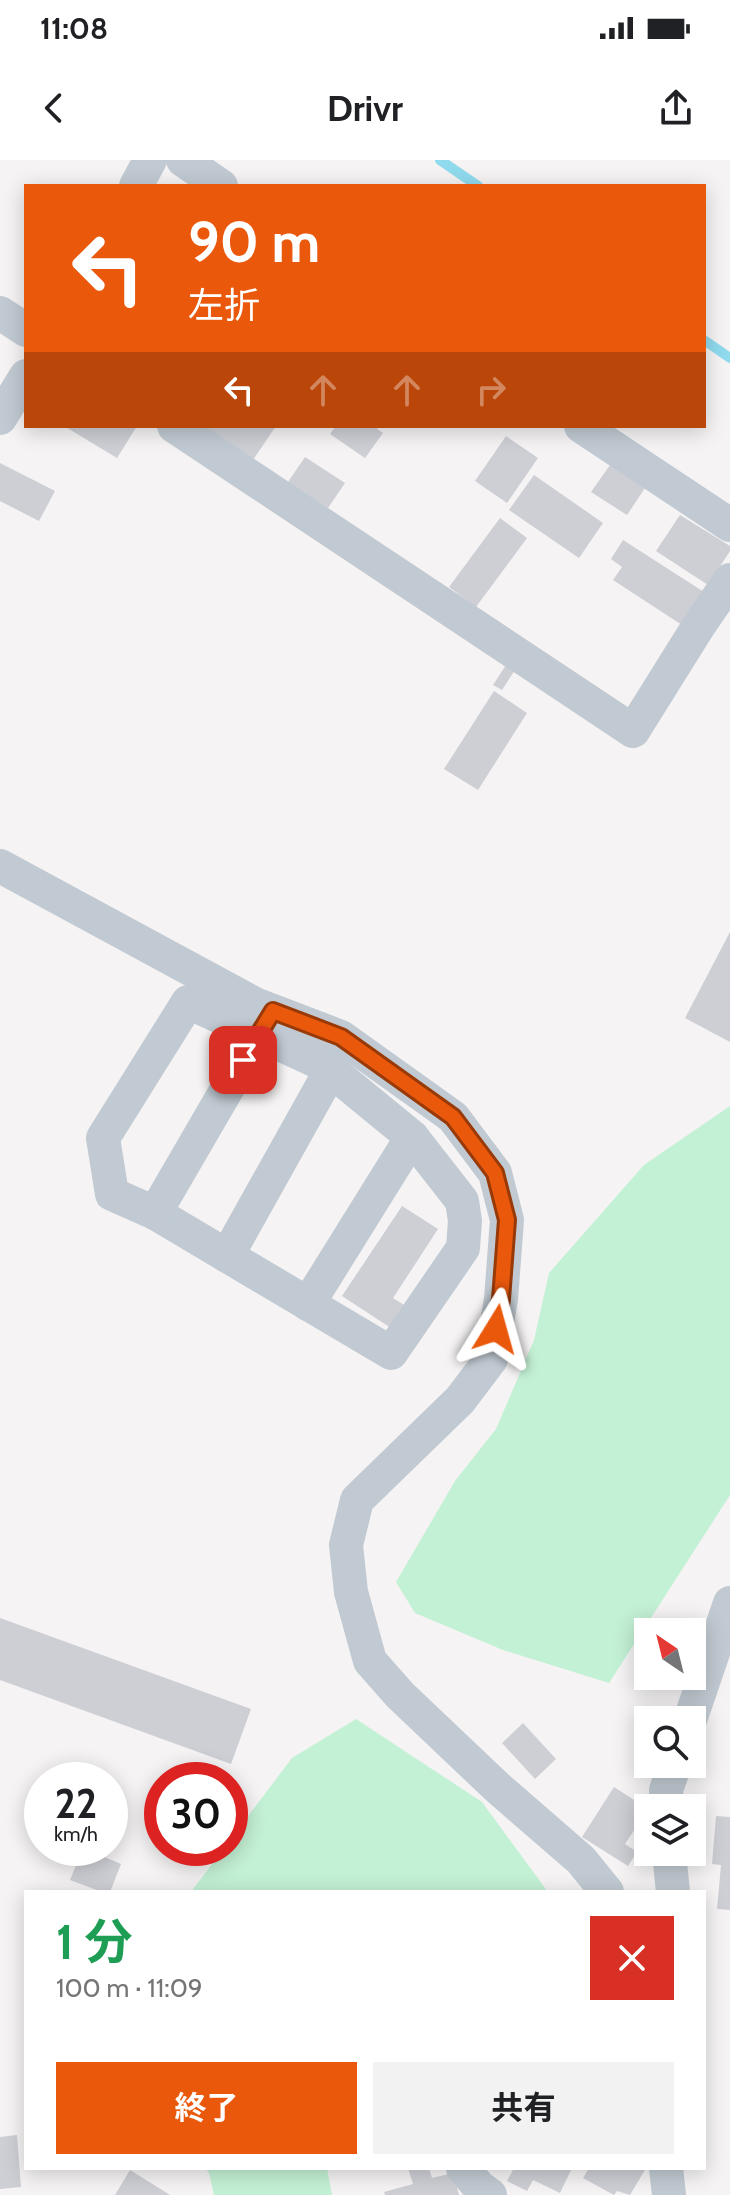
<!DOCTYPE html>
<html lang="ja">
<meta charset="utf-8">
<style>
:root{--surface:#fff;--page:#f2f2f2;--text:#202124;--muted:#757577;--accent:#ea580c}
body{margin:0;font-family:Cabin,"Noto Sans JP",sans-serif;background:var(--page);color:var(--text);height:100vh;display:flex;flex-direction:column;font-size:30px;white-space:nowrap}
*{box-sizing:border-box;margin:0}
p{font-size:26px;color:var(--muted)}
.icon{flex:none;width:44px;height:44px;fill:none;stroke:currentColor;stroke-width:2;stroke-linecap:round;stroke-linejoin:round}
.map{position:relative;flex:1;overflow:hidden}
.details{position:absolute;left:24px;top:1730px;width:682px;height:280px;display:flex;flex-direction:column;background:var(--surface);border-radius:0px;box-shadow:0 4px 20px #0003}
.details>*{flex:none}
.guide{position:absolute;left:24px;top:24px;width:682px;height:244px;border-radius:0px;box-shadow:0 4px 20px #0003;background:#ea580c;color:#fff;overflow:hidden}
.needle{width:52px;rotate:325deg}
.buttons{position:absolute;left:634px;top:1458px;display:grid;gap:16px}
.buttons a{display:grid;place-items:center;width:72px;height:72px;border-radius:0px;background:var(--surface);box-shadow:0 4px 20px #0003;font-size:40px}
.speed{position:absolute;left:24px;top:1602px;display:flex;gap:16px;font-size:40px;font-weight:700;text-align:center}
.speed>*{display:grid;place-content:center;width:104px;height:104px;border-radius:50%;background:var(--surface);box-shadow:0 4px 20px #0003;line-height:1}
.speed small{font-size:20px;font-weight:400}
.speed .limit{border:12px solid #d22;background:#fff;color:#111}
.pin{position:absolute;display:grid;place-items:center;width:68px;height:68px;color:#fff;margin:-34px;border-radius:16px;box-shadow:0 4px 12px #0006}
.me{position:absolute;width:88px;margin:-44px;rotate:8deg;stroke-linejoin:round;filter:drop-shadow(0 0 6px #0008)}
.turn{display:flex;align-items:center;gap:28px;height:168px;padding:0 32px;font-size:36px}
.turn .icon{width:104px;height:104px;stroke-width:2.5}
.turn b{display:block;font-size:56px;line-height:68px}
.lanes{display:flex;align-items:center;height:76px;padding:0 32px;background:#0003;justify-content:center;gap:40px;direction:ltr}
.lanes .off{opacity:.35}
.round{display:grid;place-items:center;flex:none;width:84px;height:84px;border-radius:0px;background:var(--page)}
.headline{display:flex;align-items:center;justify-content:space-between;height:136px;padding:0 32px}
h1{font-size:48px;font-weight:700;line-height:60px;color:#1e9e55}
.primary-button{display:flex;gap:16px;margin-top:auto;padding:16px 32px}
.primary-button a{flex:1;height:92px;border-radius:0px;background:var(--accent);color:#fff;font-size:32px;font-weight:700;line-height:92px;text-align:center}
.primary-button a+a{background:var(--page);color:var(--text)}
.status{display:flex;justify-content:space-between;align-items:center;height:56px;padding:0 40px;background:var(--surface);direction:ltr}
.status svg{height:22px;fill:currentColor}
header{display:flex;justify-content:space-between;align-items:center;height:104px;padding:0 32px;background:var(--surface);font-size:36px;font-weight:700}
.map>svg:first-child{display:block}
</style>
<div class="status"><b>11:08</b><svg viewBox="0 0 49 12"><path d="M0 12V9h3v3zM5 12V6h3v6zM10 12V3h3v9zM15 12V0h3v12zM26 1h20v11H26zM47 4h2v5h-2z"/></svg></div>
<header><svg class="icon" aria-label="back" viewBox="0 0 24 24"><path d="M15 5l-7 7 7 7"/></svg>Drivr<svg class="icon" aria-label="share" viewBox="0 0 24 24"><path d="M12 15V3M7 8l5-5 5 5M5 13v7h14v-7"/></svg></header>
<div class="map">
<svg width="730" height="2035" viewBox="0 0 730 2035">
<rect width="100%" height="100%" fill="#f5f3f3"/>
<g fill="#c3f1d5">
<polygon points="730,946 730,1335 609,1523 503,1490 415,1453 396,1422 455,1321 496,1269 534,1180 549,1113 644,1005"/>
<polygon points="356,1559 482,1642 548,1732 191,1732 224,1688 230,1688 230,1680 292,1598"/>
<polygon points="205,2008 327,2008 332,2035 214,2035 209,2013"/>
</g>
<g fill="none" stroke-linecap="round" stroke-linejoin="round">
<g stroke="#90daee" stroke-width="10">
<polyline points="440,0 478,26"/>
<polyline points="704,180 730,198"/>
</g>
</g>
<g fill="#cdcfd5">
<polygon points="64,266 137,266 117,298"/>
<polygon points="195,266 276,266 251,303"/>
<polygon points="336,266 379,266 377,269 383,273 365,298 330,274"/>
<polygon points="506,276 538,298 507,343 475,321"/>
<polygon points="305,297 345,323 328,348 288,322"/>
<polygon points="0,303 55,331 39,361 0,341"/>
<polygon points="610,305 645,328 627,355 591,332"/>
<polygon points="534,315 603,363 579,398 509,350"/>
<polygon points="680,355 730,386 730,391 708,425 656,391"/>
<polygon points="500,358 527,378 476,447 449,427"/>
<polygon points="623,380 704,432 682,465 613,420 622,407 611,399"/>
<polygon points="506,505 515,510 502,530 493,525"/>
<polygon points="494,531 527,553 478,630 444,609"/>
<polygon points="730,772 730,882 685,858"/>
<polygon points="402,1046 438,1069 393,1138 412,1150 397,1172 342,1136"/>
<polygon points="0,1458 251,1549 231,1604 0,1520"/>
<polygon points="523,1563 556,1599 535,1619 502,1583"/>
<polygon points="614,1627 648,1649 625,1684 637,1692 628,1706 582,1677"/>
<polygon points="716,1656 730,1657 730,1750 717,1749 721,1705 712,1704"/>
<polygon points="83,1688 121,1704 110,1732 102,1732 70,1720"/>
<polygon points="17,1975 21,2027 0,2029 0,1977"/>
<polygon points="408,2008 429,2008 432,2018 453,2013 459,2035 385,2035 384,2032 413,2024"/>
<polygon points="514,2008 572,2008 560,2033 533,2020 527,2031 507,2021"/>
<polygon points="589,2008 646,2008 630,2035 617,2031 614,2035 583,2018"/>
<polygon points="130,2010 170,2035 115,2035"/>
</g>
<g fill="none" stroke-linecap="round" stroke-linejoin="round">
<g stroke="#c1cad2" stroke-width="34">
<polyline points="183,0 221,26"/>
<polyline points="136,26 150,0"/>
<polyline points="0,153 26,170"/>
<polyline points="0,258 26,216"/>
<polyline points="174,266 633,571 698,467 730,420"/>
<polyline points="581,266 730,365"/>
<polyline points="0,706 255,844 341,877 453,957 495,1013 507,1060 501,1139 491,1199 460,1240 357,1340 346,1385 351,1432 370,1501 400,1535 498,1628 581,1700 607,1732"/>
<polygon points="188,842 323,904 412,977 462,1041 465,1061 463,1088 391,1193 155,1053 112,1034 103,978"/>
<polyline points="155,1053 270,855"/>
<polyline points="227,1096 331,910"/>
<polyline points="308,1144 412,977"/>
<polyline points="690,1560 730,1443"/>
<polyline points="667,1648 666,1630 675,1604"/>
<polyline points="669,1692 673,1732"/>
<polyline points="463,2008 479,2027 490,2035"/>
<polyline points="666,2008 669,2035"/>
</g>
</g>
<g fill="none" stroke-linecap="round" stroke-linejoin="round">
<g stroke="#983908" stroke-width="20">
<polyline id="route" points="243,900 273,851 341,877 453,957 495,1013 507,1060 501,1139 496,1169"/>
</g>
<use href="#route" stroke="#ea580c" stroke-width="14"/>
</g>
</svg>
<div class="buttons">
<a><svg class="needle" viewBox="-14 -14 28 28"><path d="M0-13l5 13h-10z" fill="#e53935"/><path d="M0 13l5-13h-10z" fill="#757577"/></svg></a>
<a><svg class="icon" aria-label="search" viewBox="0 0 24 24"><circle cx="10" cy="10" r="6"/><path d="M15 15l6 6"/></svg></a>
<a><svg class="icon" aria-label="layers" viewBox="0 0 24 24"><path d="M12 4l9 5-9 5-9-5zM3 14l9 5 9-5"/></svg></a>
</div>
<div class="speed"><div>22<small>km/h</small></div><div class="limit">30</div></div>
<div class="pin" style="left:243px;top:900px;background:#d93025"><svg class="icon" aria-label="arrive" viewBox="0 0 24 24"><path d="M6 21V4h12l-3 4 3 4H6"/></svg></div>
<svg class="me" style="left:496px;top:1169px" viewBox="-20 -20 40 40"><path d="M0-17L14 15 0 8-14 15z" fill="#ea580c" stroke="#fff" stroke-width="4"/></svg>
<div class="guide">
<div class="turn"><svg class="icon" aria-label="left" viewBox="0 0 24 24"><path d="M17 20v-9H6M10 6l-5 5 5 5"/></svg><div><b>90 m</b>左折</div></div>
<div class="lanes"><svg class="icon" aria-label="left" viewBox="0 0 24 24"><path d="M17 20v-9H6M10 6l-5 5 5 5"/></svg><svg class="icon off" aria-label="ahead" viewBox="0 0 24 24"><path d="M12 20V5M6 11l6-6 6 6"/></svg><svg class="icon off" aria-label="ahead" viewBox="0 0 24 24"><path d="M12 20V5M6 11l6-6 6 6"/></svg><svg class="icon off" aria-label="right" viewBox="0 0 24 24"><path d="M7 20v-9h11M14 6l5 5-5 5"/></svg></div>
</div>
<section class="details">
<div class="headline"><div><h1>1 分</h1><p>100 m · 11:09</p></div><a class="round" style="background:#d93025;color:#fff"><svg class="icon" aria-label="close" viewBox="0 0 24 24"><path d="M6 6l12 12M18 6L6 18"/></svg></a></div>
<div class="primary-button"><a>終了</a><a>共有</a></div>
</section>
</div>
